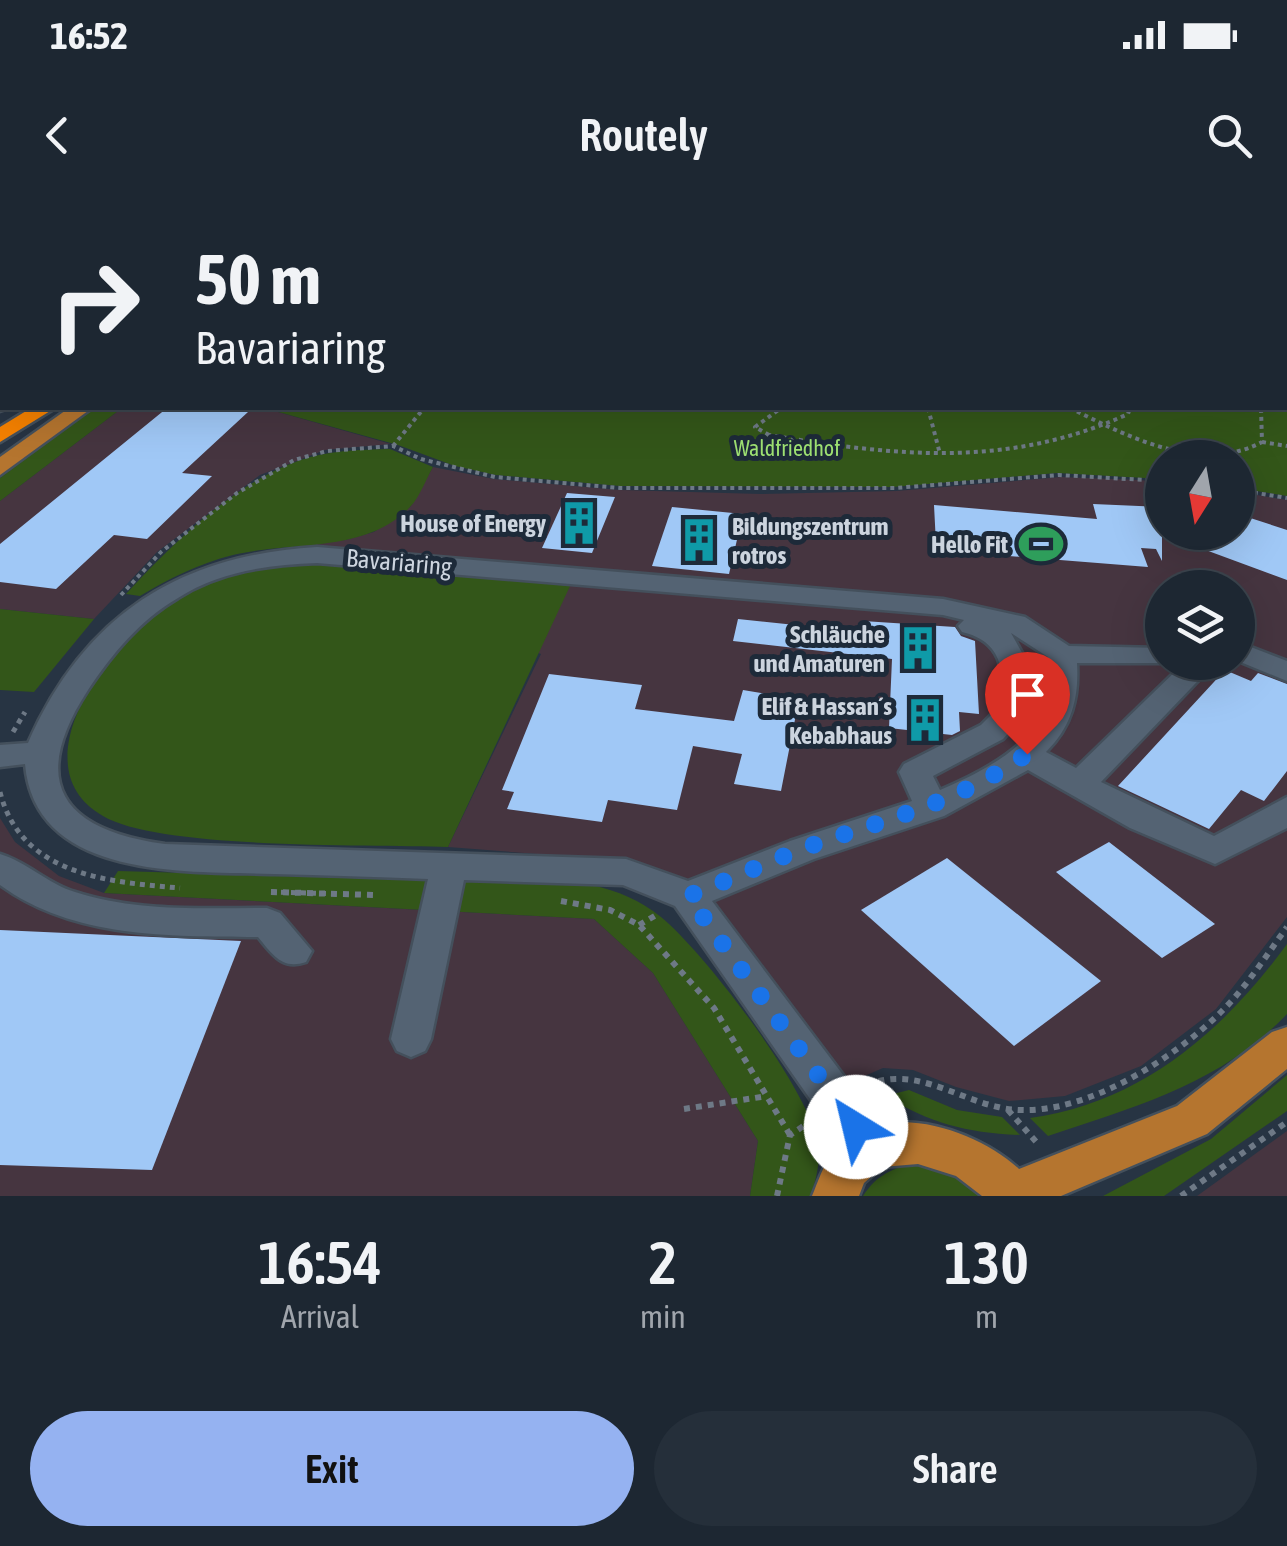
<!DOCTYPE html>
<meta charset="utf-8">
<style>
:root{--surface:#1d2732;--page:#252f3a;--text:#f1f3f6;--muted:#a0a5ac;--line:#3b444d;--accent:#95b2f1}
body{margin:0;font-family:"Asap Condensed",sans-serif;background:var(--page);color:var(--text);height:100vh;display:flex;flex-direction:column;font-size:38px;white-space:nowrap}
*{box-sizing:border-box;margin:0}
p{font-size:32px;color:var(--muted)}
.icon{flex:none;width:55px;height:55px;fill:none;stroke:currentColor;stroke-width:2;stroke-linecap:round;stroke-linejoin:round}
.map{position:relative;height:996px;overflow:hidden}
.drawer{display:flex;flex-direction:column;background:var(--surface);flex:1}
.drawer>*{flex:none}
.top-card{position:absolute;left:0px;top:0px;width:1288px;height:210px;box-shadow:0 10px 40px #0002,0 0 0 2px var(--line);background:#1d2732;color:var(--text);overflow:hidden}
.needle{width:65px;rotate:191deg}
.tools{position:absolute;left:1145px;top:240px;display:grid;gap:20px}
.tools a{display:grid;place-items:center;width:110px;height:110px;border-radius:50%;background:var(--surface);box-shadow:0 10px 40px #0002,0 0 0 2px var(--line);font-size:50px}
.pin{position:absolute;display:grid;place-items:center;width:85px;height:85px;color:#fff;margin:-102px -42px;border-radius:50% 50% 50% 0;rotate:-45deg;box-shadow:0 0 10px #0007}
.pin .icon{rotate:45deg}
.me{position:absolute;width:110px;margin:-55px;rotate:324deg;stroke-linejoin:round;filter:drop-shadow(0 0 8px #0008)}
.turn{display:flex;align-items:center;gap:35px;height:210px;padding:0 30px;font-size:45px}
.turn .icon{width:130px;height:130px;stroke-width:2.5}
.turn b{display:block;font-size:70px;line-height:85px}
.eta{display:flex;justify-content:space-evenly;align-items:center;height:170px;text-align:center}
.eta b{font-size:60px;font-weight:600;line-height:70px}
.primary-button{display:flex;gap:20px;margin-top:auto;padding:20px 30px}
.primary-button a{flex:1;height:115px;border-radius:60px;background:var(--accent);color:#111;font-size:40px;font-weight:600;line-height:115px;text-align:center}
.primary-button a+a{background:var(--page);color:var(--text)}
.status{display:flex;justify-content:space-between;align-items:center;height:70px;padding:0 50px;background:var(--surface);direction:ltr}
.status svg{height:28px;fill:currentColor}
header{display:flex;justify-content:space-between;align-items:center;height:130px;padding:0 30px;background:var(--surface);font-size:45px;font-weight:600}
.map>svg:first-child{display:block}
</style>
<div class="status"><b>16:52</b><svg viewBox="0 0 49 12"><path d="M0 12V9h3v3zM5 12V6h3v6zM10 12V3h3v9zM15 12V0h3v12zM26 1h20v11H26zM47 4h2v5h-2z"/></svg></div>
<header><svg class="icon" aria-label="back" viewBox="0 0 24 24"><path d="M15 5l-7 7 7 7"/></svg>Routely<svg class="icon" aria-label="search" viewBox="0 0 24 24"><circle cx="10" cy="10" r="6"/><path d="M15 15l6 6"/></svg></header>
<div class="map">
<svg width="1287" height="996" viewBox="0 0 1287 996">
<rect width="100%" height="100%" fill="#273443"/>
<g fill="#463540" fill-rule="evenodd">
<polygon points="122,208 264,208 391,244 325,250 260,275 157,352 94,419 0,409 0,301"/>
<path d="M433,267L494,279L620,290L761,294L896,291L1061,277L1139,280L1162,282V332H1238V292L1287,300V717L1216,809L1141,866L1065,896L1009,901L956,887L913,870L883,868L844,885L707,692L627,661L448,647L541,454L285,361L303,342L345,340L374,332L410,307ZM1162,388H1238V462H1162Z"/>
<polygon points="0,618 15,642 59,676 104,693 594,719 653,773 758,941 750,996 0,996"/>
<polygon points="1287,931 1287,996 1197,996"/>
</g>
<g fill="#335619">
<polygon points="0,0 309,0 2,2 0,175"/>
<polygon points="373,0 1287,0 1287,296 1238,288 1238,258 1162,258 1162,279 1057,273 893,287 620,286 496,275 455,266 398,245 264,208 1285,208 1285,2 370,2"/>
<polygon points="95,208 122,208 0,301 0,278"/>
<path d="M390,249L433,267C426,279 420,297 410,307C366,354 289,341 233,355C198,364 170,378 140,396L126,394C172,344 233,284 298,261C327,250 359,250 390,249Z"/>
<path d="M312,360L571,384L448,647C373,644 160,650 103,616C16,566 110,445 161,404C203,370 261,366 312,360Z"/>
<polygon points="0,409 94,419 34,492 0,490"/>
<path d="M118,671L592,685C618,691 640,700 661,717C705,753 808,888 818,943C821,962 816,978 811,996H750L758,941L653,773L594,719L104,693Z"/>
<path d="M1287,744V814C1222,883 1135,907 1048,936L1030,918C1140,903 1223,832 1287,744Z"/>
<polygon points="1287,875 1287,911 1164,996 1103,996 1211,939"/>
<path d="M909,890L957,910L1002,917L1020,935C967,933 930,923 885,896Z"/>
<path d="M910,964L957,973L984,996H863C875,977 889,970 910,964Z"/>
</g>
<g fill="#a0c8f6">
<polygon points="167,208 248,212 182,273 212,276 147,339 114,335 56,389 0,382 0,344"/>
<polygon points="567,293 615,297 592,353 542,348"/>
<polygon points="1093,304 1162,307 1162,361 1156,349 1141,348 1148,367 960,352 960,346 936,344 934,305 1097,319"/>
<polygon points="672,307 743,314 729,374 652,366"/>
<polygon points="1238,314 1287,330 1287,380 1165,335 1238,332"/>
<polygon points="738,419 862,432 863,421 955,427 961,436 975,441 979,514 959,512 960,531 952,535 889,528 892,459 733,441"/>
<polygon points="1225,470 1251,481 1258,473 1287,484 1287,571 1264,601 1241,590 1209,629 1118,586"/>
<polygon points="549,474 642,485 635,509 734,521 743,490 799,499 781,591 734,584 742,554 693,546 677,610 608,600 602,622 507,609 514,592 502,590"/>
<polygon points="1109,642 1215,724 1162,758 1056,672"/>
<polygon points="947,658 1101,781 1014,846 861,710"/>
<polygon points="0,730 241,741 152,970 0,965"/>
</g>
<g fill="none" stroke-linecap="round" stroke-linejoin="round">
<g stroke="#44505c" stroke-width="5">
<g id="minor">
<path d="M317,347L943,399L1025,417L1069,446L1162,448V462L1172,463H1077C1079,498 1072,526 1046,552L1076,568L1185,462H1216L1101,582L1214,636L1287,597V628L1215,664L1130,628L1028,570L944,616L814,659L712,701L889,936L895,951L889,966L873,972L857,966L675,706L623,685L464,680L431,839L425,851L411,857L397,851L391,839L428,679C377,677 325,675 274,674C189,671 35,681 25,564L0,567V545L28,543C85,414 180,355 317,347ZM317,363L943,415L964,420L958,426L962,432C1001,441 1005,469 1001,505L981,525L904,564L899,572L912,601L790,641L688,681L626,659L165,644C61,630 28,582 88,490C112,454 140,420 178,398C220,371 268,365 317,363ZM1011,433L1048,457C1048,469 1051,485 1049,496C1040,544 980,573 940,590L933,576L1003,539L1031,508L1030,467Z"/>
<polygon points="1238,442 1287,461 1287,481 1238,461"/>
<path d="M0,654C27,662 48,684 75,692C136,712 204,708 267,708L280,713L312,751L306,762C282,770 273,755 258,737C170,736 74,739 0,685Z"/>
</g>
</g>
<g stroke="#44505c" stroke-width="5">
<g id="major">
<polygon points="0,198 2,208 9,208 0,211"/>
<polygon points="69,208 92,208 0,275 0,257"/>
<path d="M1287,827V869L1207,934L1061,996H982L956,976L918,964L882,967L864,983L859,996H812C818,982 823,965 833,953C878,896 975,928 1019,969L1177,906L1272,832Z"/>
</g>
</g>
<g stroke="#44505c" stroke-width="5">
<polygon id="highway" points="31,208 55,208 0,242 0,227"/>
</g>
<g stroke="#6e7986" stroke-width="2.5" stroke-dasharray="2.5 2.5" stroke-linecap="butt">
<polyline points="1044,0 1051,2"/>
<polyline points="307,2 311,0"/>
<polyline points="625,2 637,0"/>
<polyline points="0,3 41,0"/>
</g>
<g stroke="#6e7986" stroke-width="4" stroke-dasharray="4 4" stroke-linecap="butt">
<polyline points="928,208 940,254"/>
<path d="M1070,208C1127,236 1200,275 1262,242L1261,208"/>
<polyline points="769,235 755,227 781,208"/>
<polyline points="1262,242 1287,246"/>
<polyline points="393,246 424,208"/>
<path d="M768,253L769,235C896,256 1007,269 1128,214L1130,208"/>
<polyline points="1238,290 1287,298"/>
<polyline points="121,395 161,352 237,293 294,260 327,251 393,246 421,259 495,277 620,288 895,288 1059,275 1162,281"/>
</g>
<g stroke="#6e7986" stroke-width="5" stroke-dasharray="5 5" stroke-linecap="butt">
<polyline points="13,532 25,512"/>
<path d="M0,592C21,675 107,682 180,688"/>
<polyline points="271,692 341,694"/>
</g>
<g stroke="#6e7986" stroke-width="6" stroke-dasharray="6 6" stroke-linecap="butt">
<polyline points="271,692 375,695"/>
<polyline points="561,701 610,710 639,725 714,808 790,935"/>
<polyline points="639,725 658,714"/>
<path d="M867,885C914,866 953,897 998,907C1071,925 1172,861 1222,811C1247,786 1266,756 1287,727"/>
<polyline points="684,909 767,896"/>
<polyline points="1008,910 1039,945"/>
<polyline points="777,996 790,935 811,921"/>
<polyline points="1181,996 1287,922"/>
</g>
<use href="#minor" fill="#546373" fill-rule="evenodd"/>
<use href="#major" fill="#b5752f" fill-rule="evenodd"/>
<use href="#highway" fill="#f58101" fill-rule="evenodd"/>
</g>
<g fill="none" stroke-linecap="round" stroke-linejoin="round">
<path stroke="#1a73e8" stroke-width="18" stroke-dasharray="0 32.4" d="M856,927L688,696C726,681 764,664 802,649C886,618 950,607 1027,554"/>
</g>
<defs>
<g id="building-bare" transform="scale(3.45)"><path d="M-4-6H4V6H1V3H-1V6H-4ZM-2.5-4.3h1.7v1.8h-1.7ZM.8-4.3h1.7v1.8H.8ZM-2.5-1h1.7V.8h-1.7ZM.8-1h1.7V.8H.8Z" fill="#0f9aa8" stroke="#1d2a39" stroke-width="2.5" paint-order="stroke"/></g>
<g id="stadium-bare" transform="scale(3.45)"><path d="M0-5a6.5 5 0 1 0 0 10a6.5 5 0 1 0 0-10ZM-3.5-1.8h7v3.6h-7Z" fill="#2e9e5b" stroke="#1d2a39" stroke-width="2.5" paint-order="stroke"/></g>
</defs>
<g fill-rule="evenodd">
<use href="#building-bare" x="579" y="323"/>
<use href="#building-bare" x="699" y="340"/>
<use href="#stadium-bare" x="1041" y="344"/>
<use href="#building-bare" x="918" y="448"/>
<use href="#building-bare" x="925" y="520"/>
</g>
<g text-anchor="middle" stroke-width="10" stroke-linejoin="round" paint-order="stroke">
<g font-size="22" fill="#9fe273" stroke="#1d2a39">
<text x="787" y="256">Waldfriedhof</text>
</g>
<g font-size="25" font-weight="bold" fill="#ccd4de" stroke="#1d2a39" text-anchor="end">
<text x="546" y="332">House of Energy</text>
<text x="732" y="335" text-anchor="start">Bildungszentrum<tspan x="732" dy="29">rotros</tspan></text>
<text x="1008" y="353">Hello Fit</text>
<text x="885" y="443">Schläuche<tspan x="885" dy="29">und Amaturen</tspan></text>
<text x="892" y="515">Elif &amp; Hassan´s<tspan x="892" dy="29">Kebabhaus</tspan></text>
</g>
<g font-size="25" fill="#ccd4de" stroke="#1d2a39">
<text transform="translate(399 362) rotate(5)" y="9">Bavariaring</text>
</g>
</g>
</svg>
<div class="tools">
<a><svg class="needle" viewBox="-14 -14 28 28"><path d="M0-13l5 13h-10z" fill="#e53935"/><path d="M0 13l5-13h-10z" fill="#a0a5ac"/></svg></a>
<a><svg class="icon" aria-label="layers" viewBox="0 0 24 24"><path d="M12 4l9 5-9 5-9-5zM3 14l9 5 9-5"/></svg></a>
</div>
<div class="pin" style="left:1027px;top:554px;background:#d93025"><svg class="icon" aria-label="arrive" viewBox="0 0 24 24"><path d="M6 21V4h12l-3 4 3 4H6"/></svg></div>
<svg class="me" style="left:856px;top:927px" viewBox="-20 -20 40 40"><circle r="19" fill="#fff"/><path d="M0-13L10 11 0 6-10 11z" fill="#1a73e8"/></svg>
<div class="top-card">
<div class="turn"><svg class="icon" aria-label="right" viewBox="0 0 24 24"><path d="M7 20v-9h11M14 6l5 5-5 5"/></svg><div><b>50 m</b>Bavariaring</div></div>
</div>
</div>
<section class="drawer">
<div class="eta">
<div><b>16:54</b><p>Arrival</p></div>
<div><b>2</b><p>min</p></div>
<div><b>130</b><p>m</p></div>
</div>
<div class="primary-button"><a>Exit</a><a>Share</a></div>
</section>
